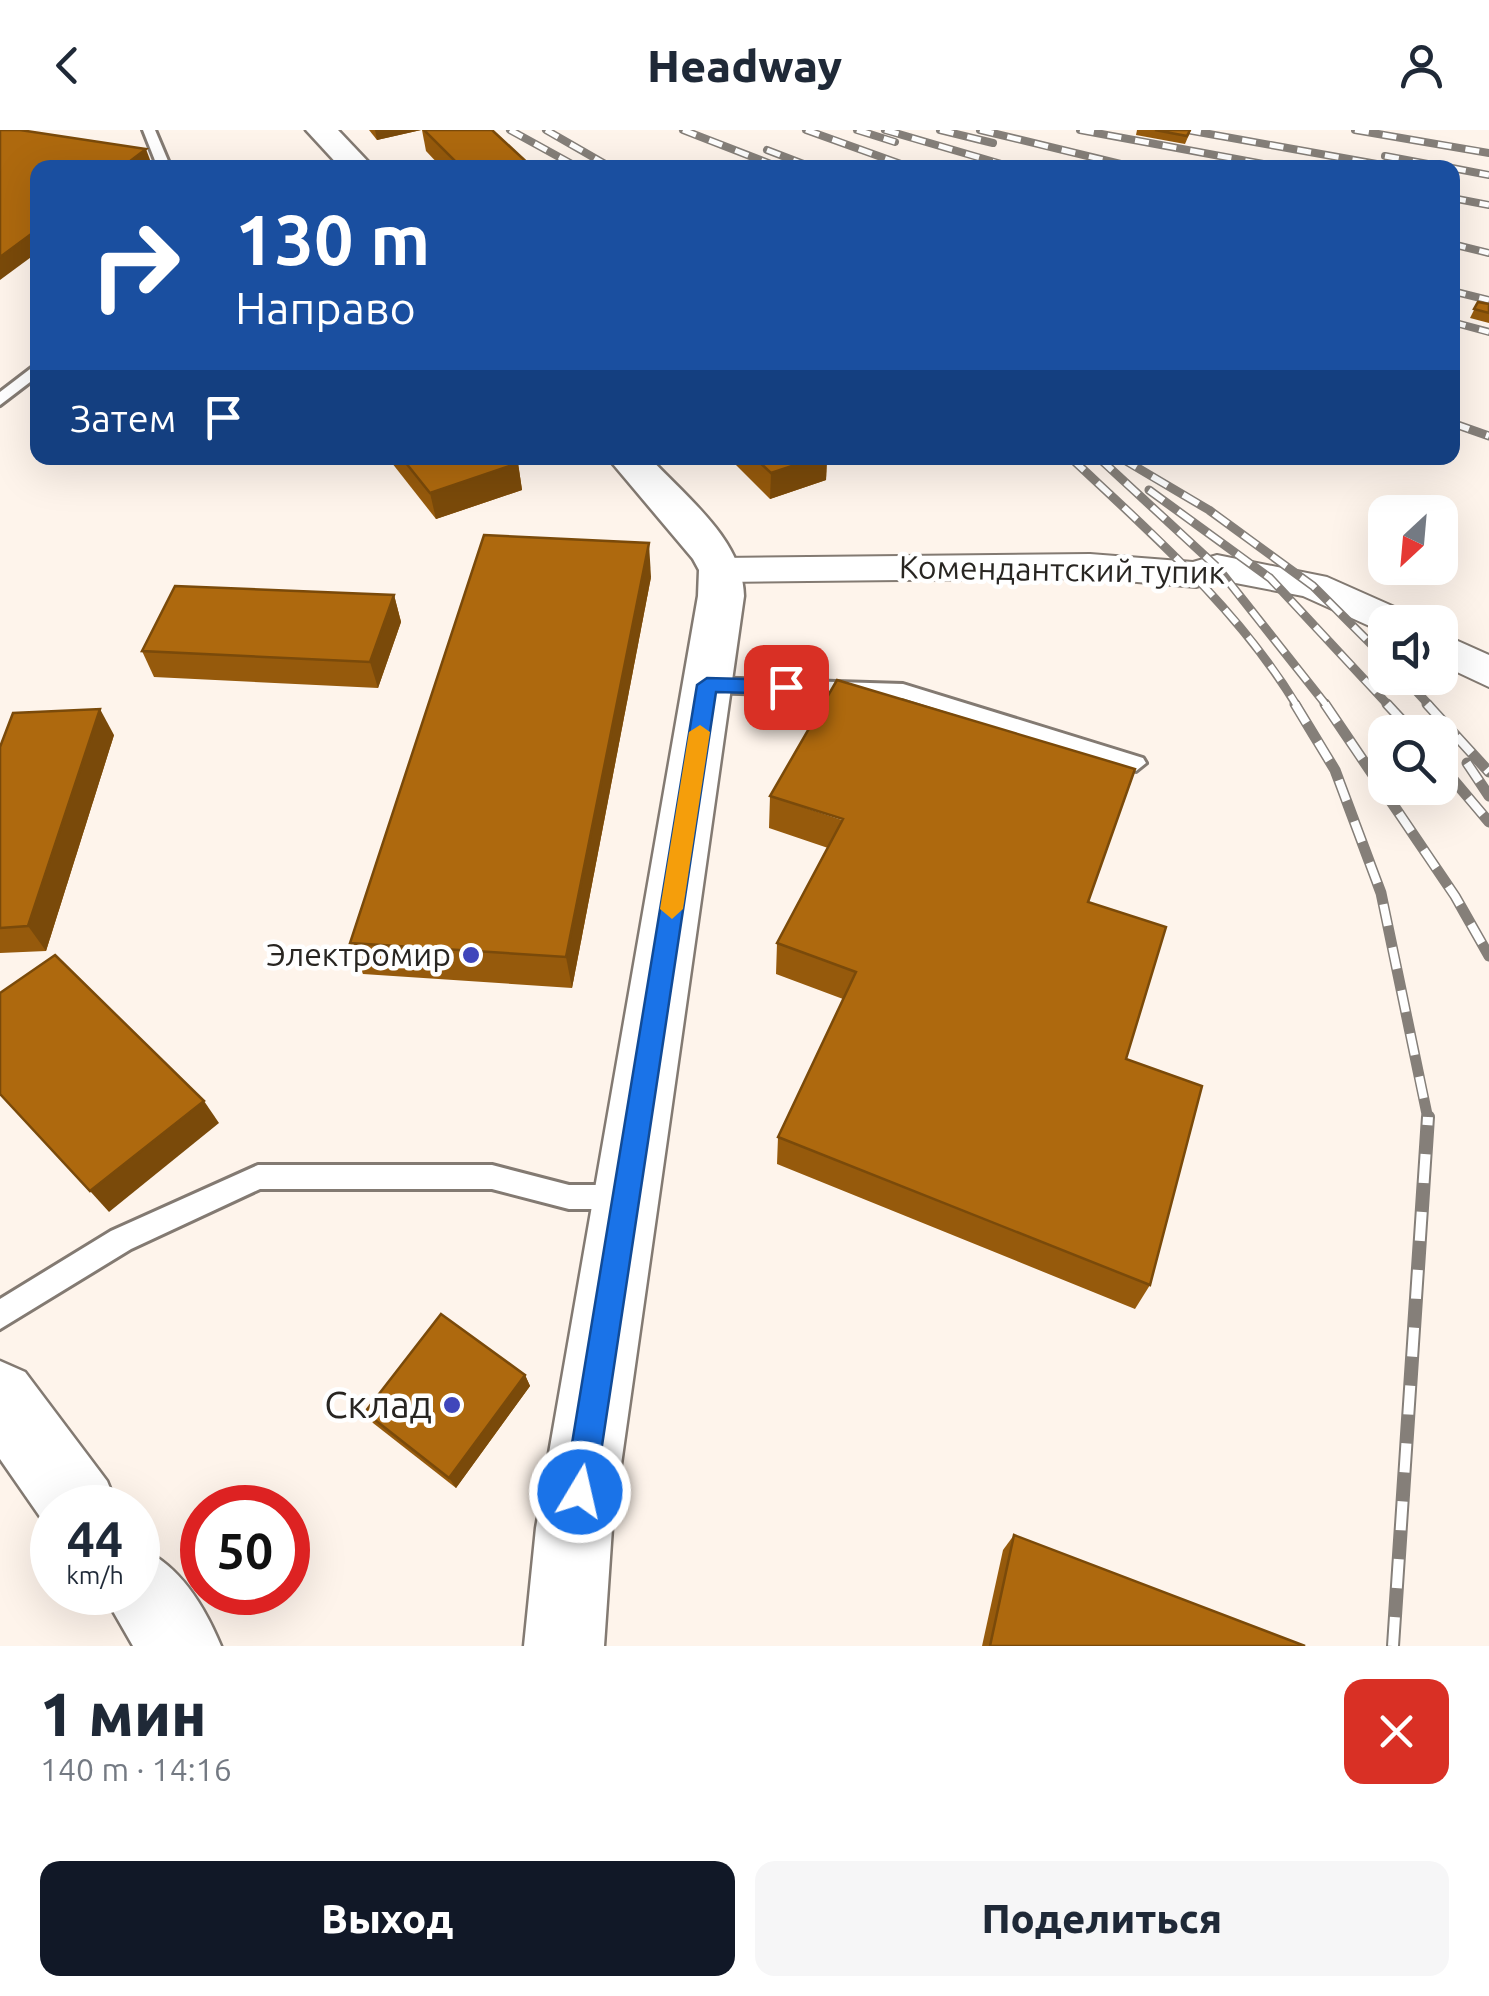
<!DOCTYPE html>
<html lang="ru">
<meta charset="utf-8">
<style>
:root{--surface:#fff;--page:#f6f6f7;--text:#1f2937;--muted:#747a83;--accent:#111827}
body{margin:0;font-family:Ubuntu,sans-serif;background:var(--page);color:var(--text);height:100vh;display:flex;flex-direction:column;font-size:38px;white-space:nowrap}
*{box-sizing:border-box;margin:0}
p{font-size:32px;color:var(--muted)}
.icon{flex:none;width:55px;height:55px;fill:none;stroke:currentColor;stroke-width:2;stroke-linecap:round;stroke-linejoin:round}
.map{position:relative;height:1516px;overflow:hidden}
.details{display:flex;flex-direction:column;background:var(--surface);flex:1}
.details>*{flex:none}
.hud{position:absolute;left:30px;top:30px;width:1430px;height:305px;border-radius:20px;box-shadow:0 10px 40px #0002;background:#1a4fa0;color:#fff;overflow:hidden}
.needle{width:65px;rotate:206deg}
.fabs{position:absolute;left:1368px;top:365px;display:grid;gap:20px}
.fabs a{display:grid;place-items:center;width:90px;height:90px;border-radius:20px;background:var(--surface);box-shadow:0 10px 40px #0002;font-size:50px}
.speed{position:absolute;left:30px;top:1355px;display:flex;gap:20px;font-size:50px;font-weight:700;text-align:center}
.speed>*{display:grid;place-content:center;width:130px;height:130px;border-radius:50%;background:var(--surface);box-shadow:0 10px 40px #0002;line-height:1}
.speed small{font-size:25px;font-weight:400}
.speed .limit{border:15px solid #d22;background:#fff;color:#111}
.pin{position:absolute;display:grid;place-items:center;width:85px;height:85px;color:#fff;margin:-42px;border-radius:20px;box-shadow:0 5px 15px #0006}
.me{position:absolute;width:110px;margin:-55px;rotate:9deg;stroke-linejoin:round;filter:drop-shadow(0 0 8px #0008)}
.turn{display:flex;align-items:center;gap:35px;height:210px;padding:0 40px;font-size:45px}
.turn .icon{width:130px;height:130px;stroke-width:2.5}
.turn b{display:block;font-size:70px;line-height:85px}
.then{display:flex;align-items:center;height:95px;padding:0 40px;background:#0003;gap:20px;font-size:38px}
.round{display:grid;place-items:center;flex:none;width:105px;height:105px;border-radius:20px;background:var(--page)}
.headline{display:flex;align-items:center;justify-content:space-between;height:170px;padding:0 40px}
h1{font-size:60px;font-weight:800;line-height:75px}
.button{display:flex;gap:20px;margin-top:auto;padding:20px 40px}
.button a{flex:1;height:115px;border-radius:20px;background:var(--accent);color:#fff;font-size:40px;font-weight:800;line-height:115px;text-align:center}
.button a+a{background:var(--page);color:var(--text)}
header{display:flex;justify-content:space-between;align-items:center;height:130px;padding:0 40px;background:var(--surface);font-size:45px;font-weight:800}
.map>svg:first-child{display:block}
</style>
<header><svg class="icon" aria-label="back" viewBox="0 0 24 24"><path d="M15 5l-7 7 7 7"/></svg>Headway<svg class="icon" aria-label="person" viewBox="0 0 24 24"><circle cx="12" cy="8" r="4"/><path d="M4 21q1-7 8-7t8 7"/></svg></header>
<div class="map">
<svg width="1489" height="1516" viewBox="0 0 1489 1516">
<rect width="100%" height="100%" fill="#fef4eb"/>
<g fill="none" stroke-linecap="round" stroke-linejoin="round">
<g stroke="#837a72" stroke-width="6">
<g id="lane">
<polygon points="143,0 155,0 171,38 158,38"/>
<polygon points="38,233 38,246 0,275 0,262"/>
<polygon points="707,548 903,554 1143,628 1146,633 1136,641 902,568 707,562 697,555"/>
<polygon points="258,1035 492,1035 569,1055 623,1055 632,1058 636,1067 632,1076 623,1079 569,1079 492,1059 260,1059 131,1119 0,1199 0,1169 111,1101"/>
</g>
</g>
<g stroke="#837a72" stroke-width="4">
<g id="street">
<polygon points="1090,424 1193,432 1217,425 1327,447 1408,483 1414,492 1385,492 1385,503 1303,466 1220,450 1196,457 1090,448 721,452 707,449 702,440 707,431 721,428"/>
<polygon points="1440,503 1489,525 1489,557 1440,534"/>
</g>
</g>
<g stroke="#837a72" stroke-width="5">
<g id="secondary">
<polygon points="306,0 338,0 374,38 341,38"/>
<path d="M608,328H650C686,367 743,410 744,466L612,1398L604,1516H524L536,1398L698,466L699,440L693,429Z"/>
<polygon points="0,1231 25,1242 107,1351 118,1378 52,1378 52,1404 0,1329"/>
<path d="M138,1417C179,1434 204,1475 221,1516H133L102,1462H138Z"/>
</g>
</g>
<use href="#lane" fill="#fff" fill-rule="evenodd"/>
<use href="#street" fill="#fff" fill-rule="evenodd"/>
<use href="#secondary" fill="#fff" fill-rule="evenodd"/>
<g stroke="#857f79" stroke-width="8">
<g id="rail-far3">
<polyline points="510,0 579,38"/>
<polyline points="546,0 612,38"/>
<polyline points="683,0 781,38"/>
<polyline points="806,0 912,38"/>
<polyline points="857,0 895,12"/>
<polyline points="885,0 1015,38"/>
<polyline points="940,0 993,13"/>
<polyline points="980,0 1137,38"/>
<polyline points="1080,0 1285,38"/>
<polyline points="1187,0 1399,38"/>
<polyline points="1355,0 1489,23"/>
<polyline points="767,20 814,38"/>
<polyline points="1385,26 1449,38"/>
<polyline points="1452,38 1489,45"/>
<polyline points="1452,68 1489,75"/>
<polyline points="1452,114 1489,123"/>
<polyline points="1452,161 1489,170"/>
<polyline points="1452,192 1489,202"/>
</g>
</g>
<g stroke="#857f79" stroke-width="9">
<g id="rail-far2">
<polyline points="1452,293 1489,306"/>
<path d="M1071,328C1153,405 1238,479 1297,576"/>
<polyline points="1099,328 1217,437 1327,576"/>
<polyline points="1121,328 1209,380 1313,456 1385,528"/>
<polyline points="1149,360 1270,448 1389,576"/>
<polyline points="1404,548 1430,576"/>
</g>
</g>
<g stroke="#857f79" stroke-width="11">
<g id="rail-far1">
<polyline points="1295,574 1335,640 1381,763 1428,989"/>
<polyline points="1325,574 1455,766 1489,826"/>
<polyline points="1387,574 1413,602"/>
<polyline points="1427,574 1489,642"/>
<polyline points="1467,633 1489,666"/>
<polyline points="1440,634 1489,692"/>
</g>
</g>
<g stroke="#857f79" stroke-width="14">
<polyline id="rail" points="1393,1516 1428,987"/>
</g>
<use href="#rail-far3" stroke="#fff" stroke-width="5" stroke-dasharray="14" stroke-linecap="butt"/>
<use href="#rail-far2" stroke="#fff" stroke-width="6" stroke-dasharray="18" stroke-linecap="butt"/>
<use href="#rail-far1" stroke="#fff" stroke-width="8" stroke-dasharray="22" stroke-linecap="butt"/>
<use href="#rail" stroke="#fff" stroke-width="10" stroke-dasharray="29" stroke-linecap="butt"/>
</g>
<g fill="#965a0c">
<polygon points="369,0 421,0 377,10"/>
<polygon points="422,0 492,0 533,38 442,38 426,21"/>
<polygon points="1137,0 1191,0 1185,14 1136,5"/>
<polygon points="1478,172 1489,174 1489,193 1470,188"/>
<polygon points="388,328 512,328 518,333 522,360 436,389"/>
<polygon points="729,328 827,328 826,350 770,369"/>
<polygon points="1230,328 1247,328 1243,332"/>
<polygon points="651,447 572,858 363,844 350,813"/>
<polygon points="394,465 401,492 378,558 154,547 142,521"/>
<polygon points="1382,596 1409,602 1385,602 1385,614 1377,605"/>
<polygon points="114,605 46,821 0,823 0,617"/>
<polygon points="770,666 1088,772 1126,929 1150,1155 1135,1179 777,1034 778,1007 843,869 776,844 777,813 828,718 769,698"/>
<polygon points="525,1245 530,1256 456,1358 373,1293 365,1282"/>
<polygon points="1014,1405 1305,1516 982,1516 1003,1420"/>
</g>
<g fill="#7a4a0a">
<polygon points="375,0 421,0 377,10"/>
<polygon points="146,19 152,35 149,38 121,38"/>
<polygon points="38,99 38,122 0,150 0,127"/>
<polygon points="816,328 827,328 826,350 770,369 771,343"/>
<polygon points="518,333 522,360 436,389 430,363"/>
<polygon points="649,413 651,447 572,858 566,827"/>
<polygon points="394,465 401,492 378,558 370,532"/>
<polygon points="100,579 114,605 46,821 28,796"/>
<polygon points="204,971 219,993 109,1082 90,1061"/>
<polygon points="525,1245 530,1256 456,1358 449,1348"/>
</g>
<g fill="#ae690e" stroke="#7a4a0a" stroke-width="2.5">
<polygon points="0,0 20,0 146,19 121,38 38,38 38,99 0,127"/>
<polygon points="424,0 492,0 533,38 462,38"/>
<polygon points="1155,0 1190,0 1187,6"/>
<polygon points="1478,172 1489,174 1489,183 1474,179"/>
<polygon points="402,328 512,328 518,333 430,363"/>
<polygon points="755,328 816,328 771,343"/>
<polygon points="484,405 649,413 566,827 350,813"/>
<polygon points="175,456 394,465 370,532 142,521"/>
<polygon points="837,550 1135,639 1088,772 1166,797 1126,929 1202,956 1150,1155 778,1007 856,842 777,813 843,689 770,666"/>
<polygon points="100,579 28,796 0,798 0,617 13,583"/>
<polygon points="1399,591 1409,602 1388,602 1382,596"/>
<polygon points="55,825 204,971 90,1061 0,964 0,863"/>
<polygon points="441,1184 525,1245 449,1348 365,1282"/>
<polygon points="1014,1405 1305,1516 990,1516"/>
</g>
<polygon fill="#1a73e8" stroke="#114b97" stroke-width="2.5" points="707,548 786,550 796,557 786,564 716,562 595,1362 591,1372 580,1377 569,1372 564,1362 697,555"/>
<polygon fill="#f59e0b" points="700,595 710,602 683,779 672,789 660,779 689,602"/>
<g fill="#4046bb" stroke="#fff" stroke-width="4">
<circle cx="471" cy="825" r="10"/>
<circle cx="452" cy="1275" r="10"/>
</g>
<g text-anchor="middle" stroke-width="9" stroke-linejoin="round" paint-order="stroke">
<g font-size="32" fill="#282521" stroke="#fff">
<text transform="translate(1062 440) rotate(1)" y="11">Комендантский тупик</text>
</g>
<g font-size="32" fill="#282521" stroke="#fff" text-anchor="end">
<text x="451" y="836">Электромир</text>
</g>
<g font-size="38" fill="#282521" stroke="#fff" text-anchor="end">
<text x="432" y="1288">Склад</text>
</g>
</g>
</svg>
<div class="fabs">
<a><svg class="needle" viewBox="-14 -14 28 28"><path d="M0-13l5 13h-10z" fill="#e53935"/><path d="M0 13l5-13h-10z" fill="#747a83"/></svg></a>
<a><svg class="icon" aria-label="sound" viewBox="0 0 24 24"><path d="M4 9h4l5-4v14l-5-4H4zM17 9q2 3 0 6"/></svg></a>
<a><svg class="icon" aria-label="search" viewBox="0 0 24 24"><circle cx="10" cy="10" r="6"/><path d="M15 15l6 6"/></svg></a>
</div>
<div class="speed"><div>44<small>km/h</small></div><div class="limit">50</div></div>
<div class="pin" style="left:786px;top:557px;background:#d93025"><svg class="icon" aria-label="arrive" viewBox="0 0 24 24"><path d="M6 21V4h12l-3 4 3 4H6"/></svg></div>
<svg class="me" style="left:580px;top:1362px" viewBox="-20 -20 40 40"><circle r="17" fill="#1a73e8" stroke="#fff" stroke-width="3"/><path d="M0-11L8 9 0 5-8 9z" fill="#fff"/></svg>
<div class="hud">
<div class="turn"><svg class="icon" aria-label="right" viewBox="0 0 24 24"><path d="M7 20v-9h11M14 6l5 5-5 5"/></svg><div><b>130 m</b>Направо</div></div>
<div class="then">Затем<svg class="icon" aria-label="arrive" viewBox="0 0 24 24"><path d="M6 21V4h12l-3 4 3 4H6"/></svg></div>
</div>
</div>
<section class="details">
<div class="headline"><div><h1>1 мин</h1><p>140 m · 14:16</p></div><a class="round" style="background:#d93025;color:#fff"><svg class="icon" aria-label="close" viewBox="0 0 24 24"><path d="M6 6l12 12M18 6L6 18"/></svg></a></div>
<div class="button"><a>Выход</a><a>Поделиться</a></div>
</section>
